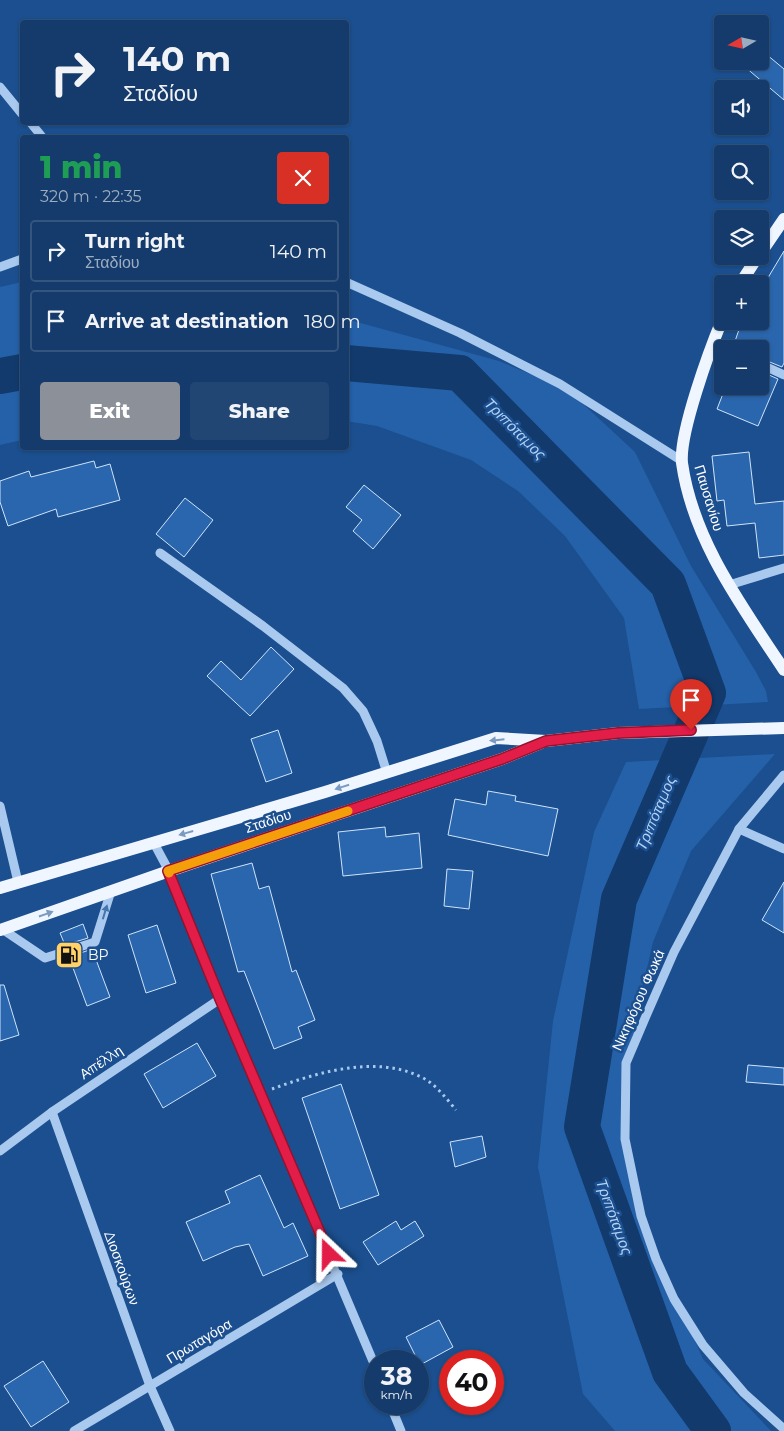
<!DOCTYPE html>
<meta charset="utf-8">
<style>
:root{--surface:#143b6b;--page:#214673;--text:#f1f3f6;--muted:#9dadc1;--line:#33557e;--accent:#8c9099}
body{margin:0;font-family:Montserrat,sans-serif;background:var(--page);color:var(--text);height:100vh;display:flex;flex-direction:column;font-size:19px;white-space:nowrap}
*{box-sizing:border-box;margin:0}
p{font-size:16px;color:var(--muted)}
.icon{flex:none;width:28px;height:28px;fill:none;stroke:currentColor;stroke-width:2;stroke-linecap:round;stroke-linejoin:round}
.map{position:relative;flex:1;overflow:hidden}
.drawer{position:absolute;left:20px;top:135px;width:329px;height:315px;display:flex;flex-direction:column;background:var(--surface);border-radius:5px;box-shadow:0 1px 4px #0004,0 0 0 1px var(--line)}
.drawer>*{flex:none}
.guide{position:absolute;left:20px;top:20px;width:329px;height:105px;border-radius:5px;box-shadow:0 1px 4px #0004,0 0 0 1px var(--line);background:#143b6b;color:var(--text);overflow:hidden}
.needle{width:32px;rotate:261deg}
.buttons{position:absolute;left:714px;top:15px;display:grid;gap:10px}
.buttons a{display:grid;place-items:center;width:55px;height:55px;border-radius:5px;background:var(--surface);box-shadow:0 1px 4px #0004,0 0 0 1px var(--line);font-size:25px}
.speed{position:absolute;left:364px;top:1350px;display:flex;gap:10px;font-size:25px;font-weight:700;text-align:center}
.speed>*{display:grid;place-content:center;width:65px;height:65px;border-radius:50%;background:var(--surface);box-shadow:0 1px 4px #0004,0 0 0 1px var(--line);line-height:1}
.speed small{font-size:12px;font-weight:400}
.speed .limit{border:8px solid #d22;background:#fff;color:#111}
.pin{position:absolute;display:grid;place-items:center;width:42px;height:42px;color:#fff;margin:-51px -21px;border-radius:50% 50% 50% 0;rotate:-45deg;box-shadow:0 0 5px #0007}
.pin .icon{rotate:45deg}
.me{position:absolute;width:55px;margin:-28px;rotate:337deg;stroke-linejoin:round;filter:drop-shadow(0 0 4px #0008)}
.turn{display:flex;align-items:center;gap:18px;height:105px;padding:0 20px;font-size:22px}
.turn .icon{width:65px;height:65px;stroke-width:2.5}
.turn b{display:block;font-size:35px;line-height:42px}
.round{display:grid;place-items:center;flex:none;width:52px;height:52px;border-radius:5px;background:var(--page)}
.summary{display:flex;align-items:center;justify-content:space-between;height:85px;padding:0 20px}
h1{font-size:30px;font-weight:800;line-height:38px;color:#1e9e55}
.button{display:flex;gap:10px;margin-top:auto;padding:10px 20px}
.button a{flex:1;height:58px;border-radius:5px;background:var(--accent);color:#fff;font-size:20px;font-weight:800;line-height:58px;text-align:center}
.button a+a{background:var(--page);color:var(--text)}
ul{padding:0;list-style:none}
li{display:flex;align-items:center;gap:15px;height:62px;margin:0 10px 8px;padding:0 10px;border:2px solid var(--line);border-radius:5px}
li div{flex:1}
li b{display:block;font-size:19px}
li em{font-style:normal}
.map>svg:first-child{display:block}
</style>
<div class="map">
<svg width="784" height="1431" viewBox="0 0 784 1431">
<rect width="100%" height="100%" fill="#1b4f8f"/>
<g fill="#2461a8">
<polygon points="22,282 22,440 0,445 0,287"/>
<polygon points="346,319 499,361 568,390 635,452 691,566 756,672 766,691 768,702 639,709 624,618 565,536 518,491 471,460 377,426 346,421"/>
<polygon points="775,754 691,851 653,942 639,1004 626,1092 633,1200 703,1359 771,1431 615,1431 583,1394 538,1167 553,1021 594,832 626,762"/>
</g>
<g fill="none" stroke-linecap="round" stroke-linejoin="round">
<g stroke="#123a6d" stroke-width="36">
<polyline points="346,363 460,373 668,584 708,693 619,899 582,1127 670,1372 713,1431"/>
<polyline points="0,376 22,372"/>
</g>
</g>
<g fill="#2a66ad" stroke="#cfe3fa">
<polygon points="760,49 784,69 784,100 738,61 760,61"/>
<polygon points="784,251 784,363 782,367 760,358 760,349 748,349 734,344 742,321 760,321 760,291"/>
<polygon points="760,371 778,379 758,426 717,409 726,386 760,386"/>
<polygon points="749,452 755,504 784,501 784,555 759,558 755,523 727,526 724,500 717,501 712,456"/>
<polygon points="94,461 96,468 110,464 120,500 58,517 56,509 8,526 0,502 0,481 29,471 31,477"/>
<polygon points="364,485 401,515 373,549 353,531 362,520 346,507"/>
<polygon points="185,498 213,520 184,557 156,534"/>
<polygon points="271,647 294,669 250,716 207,676 221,661 241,680"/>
<polygon points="278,730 292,773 266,782 251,739"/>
<polygon points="488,791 516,796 515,801 558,809 548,856 448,835 455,799 486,805"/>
<polygon points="385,827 386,837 419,833 422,868 343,876 338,832"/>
<polygon points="252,863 259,889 269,886 292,972 296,970 315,1020 298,1027 302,1038 274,1049 244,971 238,972 211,874"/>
<polygon points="447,869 473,871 469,909 444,906"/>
<polygon points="784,882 784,933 762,920"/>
<polygon points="83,924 88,938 65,945 60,933"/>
<polygon points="157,925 176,983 146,993 128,935"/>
<polygon points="92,949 110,997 87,1006 69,957"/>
<polygon points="0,985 4,985 19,1035 0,1041"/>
<polygon points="197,1043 216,1076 163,1108 144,1074"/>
<polygon points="748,1065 784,1068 784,1085 746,1082"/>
<polygon points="341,1084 379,1195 340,1209 302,1098"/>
<polygon points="482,1136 486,1157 455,1167 450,1142"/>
<polygon points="260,1175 284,1228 293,1223 308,1256 263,1276 249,1244 235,1247 203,1261 186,1222 230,1203 225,1191"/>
<polygon points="396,1221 401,1230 415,1221 424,1236 378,1265 363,1242"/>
<polygon points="439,1320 453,1347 420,1365 406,1337"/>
<polygon points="43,1361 69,1402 31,1427 4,1386"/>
</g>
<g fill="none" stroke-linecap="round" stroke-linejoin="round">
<path stroke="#a9c9ee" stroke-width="3" stroke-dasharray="2.5 4" stroke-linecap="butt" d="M272,1089C316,1073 373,1055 419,1076C434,1082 446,1098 456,1110"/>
<g stroke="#a9c9ee" stroke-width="9">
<polyline points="0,87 22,114"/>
<polyline points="30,122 43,138"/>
<polyline points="0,267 22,259"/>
<polyline points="346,282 460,333 560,384 682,461"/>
<polyline points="713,342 727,349"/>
<polyline points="760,364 784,375"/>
<polyline points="160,553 263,626 343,688 363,711 377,741 387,773"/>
<polyline points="729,585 784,568"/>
<polyline points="784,775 739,829 674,952 646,1016 626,1063 625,1139 641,1216 656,1259 674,1299 703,1345 744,1393 784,1429"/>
<polyline points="0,806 18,882"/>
<polyline points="739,829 784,849"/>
<polyline points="154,843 169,871 220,999 375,1366"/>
<polyline points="2,929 45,958 95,942 111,891"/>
<polyline points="52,1112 150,1386 170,1431"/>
<polyline points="0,1151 52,1112 220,999"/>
<polyline points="390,1404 401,1431"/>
<polyline points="74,1431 338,1274"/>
</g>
<g stroke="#f0f6ff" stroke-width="12">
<polyline points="760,254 784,219"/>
<polyline points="740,284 758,256"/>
<path d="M722,320C710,349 679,433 682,463C693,541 742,606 784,670"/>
<polyline points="0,888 325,792 496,738 546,741 618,733 784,728"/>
<polyline points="0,930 169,871 502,759 541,743"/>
</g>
</g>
<defs><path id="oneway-solid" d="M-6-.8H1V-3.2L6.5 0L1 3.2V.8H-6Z" transform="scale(1.25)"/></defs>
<g fill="#7b9ac1">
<use href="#oneway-solid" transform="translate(497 740) rotate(174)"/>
<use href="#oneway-solid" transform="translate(342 787) rotate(162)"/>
<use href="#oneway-solid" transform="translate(186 833) rotate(164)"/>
<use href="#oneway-solid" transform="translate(46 914) rotate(-19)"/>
</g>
<use fill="#4674ac" href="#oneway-solid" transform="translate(105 912) rotate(-73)"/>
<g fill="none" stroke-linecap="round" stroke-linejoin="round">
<g stroke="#92132f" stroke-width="12">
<polyline id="route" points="329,1254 220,999 168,871 502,759 546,741 618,733 691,730"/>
</g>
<use href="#route" stroke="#e11d48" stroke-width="9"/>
<polyline stroke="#f59e0b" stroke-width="9" points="169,873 168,871 348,811"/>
</g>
<defs>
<g id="fuel-square" transform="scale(1.4375)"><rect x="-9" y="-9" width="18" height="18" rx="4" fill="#ffd166" stroke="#1b4f8f"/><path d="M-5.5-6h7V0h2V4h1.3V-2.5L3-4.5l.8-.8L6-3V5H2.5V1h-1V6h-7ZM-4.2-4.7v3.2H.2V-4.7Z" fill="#111"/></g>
</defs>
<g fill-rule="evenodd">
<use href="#fuel-square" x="69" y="955"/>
</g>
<g text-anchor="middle" stroke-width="5" stroke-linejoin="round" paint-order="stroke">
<g font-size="14" fill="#fff" stroke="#1b4f8f">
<text transform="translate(709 498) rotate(73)" y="5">Παυσανίου</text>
<text transform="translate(268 821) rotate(-18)" y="5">Σταδίου</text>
<text transform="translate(638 1000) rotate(-66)" y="5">Νικηφόρου Φωκά</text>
<text transform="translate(101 1062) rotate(-34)" y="5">Απέλλη</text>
<text transform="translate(122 1268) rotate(70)" y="5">Διοσκούρων</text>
<text transform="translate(199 1341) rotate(-31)" y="5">Πρωταγόρα</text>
</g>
<g font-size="14" fill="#fff" stroke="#1b4f8f" text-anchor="start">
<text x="88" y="960">BP</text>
</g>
<g font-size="15" font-style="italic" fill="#b5d3f5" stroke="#1b4f8f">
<text transform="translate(515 429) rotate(45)" y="5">Τριπόταμος</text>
<text transform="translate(656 813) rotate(-67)" y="5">Τριπόταμος</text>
<text transform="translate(614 1217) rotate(70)" y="5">Τριπόταμος</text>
</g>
</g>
</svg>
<div class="buttons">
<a><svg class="needle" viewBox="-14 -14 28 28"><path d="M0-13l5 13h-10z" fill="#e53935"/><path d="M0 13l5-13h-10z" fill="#9dadc1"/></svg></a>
<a><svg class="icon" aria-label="sound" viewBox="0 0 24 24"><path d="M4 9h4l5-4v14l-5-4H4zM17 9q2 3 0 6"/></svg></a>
<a><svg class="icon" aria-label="search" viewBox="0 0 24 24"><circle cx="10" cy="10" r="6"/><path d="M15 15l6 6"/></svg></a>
<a><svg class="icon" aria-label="layers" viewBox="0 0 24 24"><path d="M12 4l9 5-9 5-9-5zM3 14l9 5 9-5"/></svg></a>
<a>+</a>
<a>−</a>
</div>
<div class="speed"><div>38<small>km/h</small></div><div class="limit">40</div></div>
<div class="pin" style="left:691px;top:730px;background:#d93025"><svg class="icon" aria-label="arrive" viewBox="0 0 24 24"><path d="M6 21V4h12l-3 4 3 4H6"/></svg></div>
<svg class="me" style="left:329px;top:1254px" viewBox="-20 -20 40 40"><path d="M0-17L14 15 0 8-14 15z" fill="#e11d48" stroke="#fff" stroke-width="4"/></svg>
<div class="guide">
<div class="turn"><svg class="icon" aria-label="right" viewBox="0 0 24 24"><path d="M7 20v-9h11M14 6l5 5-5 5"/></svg><div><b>140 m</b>Σταδίου</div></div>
</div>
<section class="drawer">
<div class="summary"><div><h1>1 min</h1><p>320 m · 22:35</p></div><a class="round" style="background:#d93025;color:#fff"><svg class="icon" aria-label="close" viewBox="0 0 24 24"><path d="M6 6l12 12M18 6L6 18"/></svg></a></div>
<ul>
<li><svg class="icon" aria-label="right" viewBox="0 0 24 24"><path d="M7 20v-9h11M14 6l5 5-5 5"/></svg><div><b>Turn right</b><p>Σταδίου</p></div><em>140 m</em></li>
<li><svg class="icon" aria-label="arrive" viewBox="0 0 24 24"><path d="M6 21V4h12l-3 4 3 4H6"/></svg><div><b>Arrive at destination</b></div><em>180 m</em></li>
</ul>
<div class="button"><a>Exit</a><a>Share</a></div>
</section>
</div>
